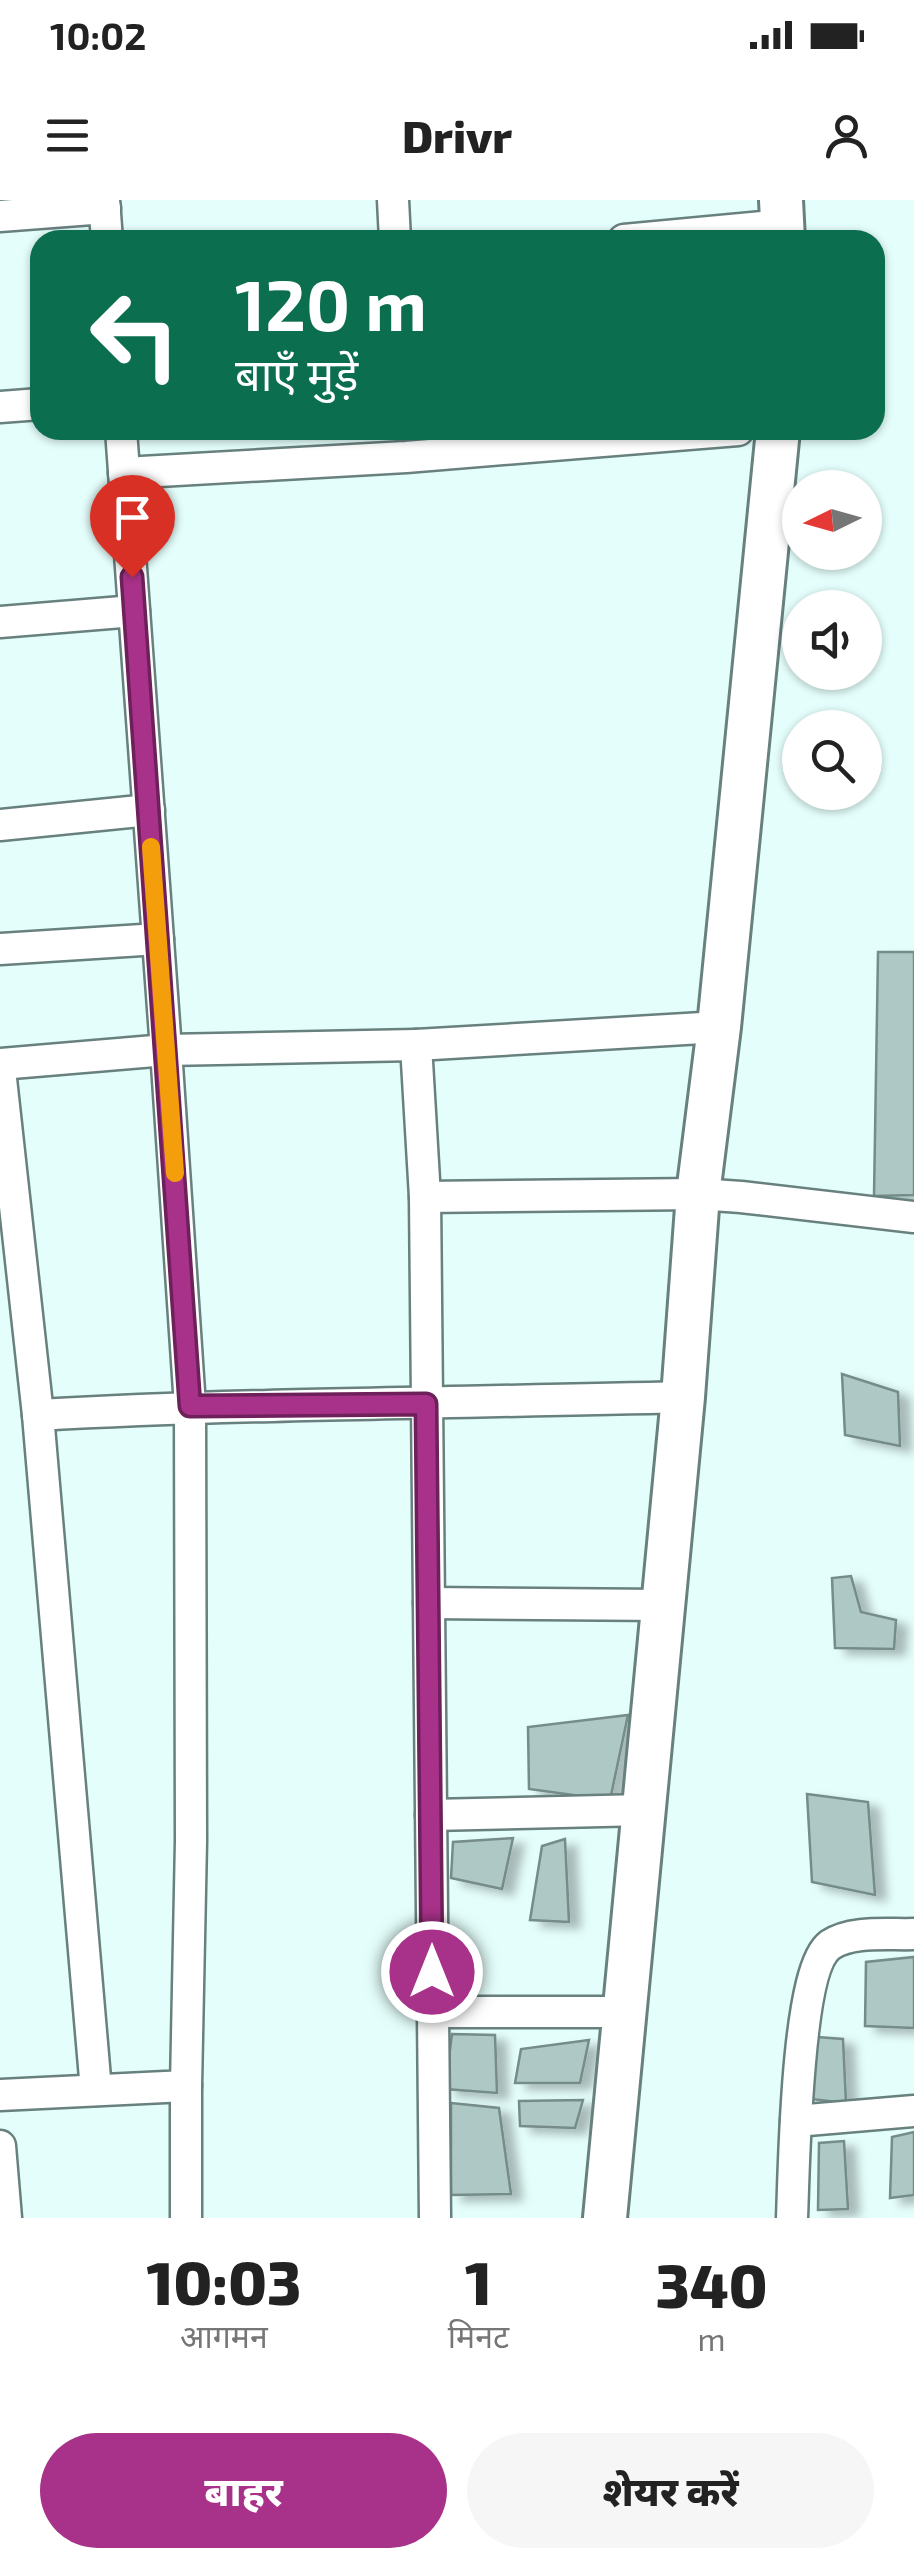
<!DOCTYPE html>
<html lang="hi">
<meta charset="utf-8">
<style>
:root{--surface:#fff;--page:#f6f6f6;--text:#222;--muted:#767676;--accent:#a83289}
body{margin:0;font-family:"Exo 2","Noto Sans Devanagari",sans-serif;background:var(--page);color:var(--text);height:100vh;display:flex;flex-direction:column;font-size:38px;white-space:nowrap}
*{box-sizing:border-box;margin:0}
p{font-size:32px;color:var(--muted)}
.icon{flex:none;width:55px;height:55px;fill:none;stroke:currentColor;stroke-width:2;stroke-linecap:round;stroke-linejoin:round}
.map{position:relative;height:2018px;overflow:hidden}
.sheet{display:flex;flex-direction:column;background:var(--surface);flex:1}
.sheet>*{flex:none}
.top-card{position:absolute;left:30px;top:30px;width:855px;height:210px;border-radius:30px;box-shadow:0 2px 8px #0004;background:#0b6e4f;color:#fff;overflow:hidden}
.needle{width:65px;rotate:265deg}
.controls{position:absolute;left:782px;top:270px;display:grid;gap:20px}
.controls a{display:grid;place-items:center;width:100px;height:100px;border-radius:50%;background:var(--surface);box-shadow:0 2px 8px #0004;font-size:50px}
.pin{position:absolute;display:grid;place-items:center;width:85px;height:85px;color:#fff;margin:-102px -42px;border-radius:50% 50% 50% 0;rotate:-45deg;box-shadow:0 0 10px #0007}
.pin .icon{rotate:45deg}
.me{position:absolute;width:110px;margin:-55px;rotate:0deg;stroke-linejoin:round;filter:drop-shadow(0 0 8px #0008)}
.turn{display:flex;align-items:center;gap:35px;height:210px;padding:0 40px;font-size:45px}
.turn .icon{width:130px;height:130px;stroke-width:2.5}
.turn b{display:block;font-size:70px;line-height:85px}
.eta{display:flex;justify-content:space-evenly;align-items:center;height:170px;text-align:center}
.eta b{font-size:60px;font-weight:800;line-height:70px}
.cta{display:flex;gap:20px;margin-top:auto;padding:20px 40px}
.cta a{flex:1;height:115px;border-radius:60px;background:var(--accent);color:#fff;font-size:40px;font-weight:800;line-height:115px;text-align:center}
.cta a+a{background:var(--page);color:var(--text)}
.status{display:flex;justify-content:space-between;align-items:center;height:70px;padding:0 50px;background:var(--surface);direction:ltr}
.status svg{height:28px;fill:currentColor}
header{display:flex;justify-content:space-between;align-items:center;height:130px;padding:0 40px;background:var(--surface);font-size:45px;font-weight:800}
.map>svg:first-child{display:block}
</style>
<div class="status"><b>10:02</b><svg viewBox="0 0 49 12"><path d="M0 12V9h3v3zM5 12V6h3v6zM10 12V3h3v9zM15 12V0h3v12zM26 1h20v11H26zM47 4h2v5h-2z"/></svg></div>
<header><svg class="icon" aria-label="menu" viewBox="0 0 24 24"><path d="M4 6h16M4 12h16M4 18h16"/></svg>Drivr<svg class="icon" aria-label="person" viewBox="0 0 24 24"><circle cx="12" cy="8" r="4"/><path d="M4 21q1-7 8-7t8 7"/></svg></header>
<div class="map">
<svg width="914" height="2018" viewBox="0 0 914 2018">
<defs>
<filter id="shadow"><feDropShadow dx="11" dy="6" stdDeviation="5" flood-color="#0004"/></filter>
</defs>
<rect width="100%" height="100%" fill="#e4fefb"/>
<g fill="#aec8c5" stroke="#748c89" stroke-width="2.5" filter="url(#shadow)">
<polygon points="878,752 914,752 914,995 874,996"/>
<polygon points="842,1174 898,1192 900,1246 845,1235"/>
<polygon points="851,1376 861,1412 896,1420 894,1449 835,1448 832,1378"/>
<polygon points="628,1515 610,1600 529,1589 528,1527"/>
<polygon points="807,1594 868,1602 875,1695 812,1682"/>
<polygon points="513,1638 502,1689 451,1678 453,1642"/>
<polygon points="565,1639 569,1722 530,1720 542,1646"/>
<polygon points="914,1757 914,1828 865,1826 866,1762"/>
<polygon points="452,1834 495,1835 497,1893 445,1889"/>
<polygon points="817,1837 843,1839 846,1903 811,1899"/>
<polygon points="589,1840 580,1883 515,1883 521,1849"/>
<polygon points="583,1900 575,1928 520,1926 519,1901"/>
<polygon points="451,1903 499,1908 511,1994 451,1995"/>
<polygon points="914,1932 914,1995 890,1998 892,1937"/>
<polygon points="844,1941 848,2009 818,2010 819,1943"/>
</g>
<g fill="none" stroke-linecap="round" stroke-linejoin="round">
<g stroke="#68807e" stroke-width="35">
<g id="street">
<polyline points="104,0 107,40"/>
<polyline points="393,0 395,40"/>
<polyline points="0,16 105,8"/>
<polyline points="624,40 783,25"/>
<polyline points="0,207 40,204"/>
<polyline points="124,273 406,257 738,230"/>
<polyline points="0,422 134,411"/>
<polyline points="0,625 149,610"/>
<polyline points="0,749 158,739"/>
<polyline points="0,864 166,850 416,845"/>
<polyline points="0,870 38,1215 96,1890"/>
<polyline points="425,997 698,994 741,997 914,1017"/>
<path d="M38,1215C253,1203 468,1203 683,1197"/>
<polyline points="429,1403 663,1405"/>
<polyline points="431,1615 644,1610"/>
<polyline points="432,1812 625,1812"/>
<polyline points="186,1886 186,2018"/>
<polyline points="0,1895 186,1886 191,1641 190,1206 166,850 121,230"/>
<polyline points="796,1921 914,1911"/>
<polyline points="0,1946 6,2018"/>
<polyline points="435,2018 425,997 416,845 719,827"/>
<path d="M792,2018C794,1971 796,1770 830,1745C852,1730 889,1735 914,1734"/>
</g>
</g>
<g stroke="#68807e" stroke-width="48">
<g id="secondary">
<polyline points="781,0 783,40"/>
<polyline points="605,2018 683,1197 698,994 719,827 778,230"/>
</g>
</g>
<use href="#street" stroke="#fff" stroke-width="30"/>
<use href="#secondary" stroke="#fff" stroke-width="42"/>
</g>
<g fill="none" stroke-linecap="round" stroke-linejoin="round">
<g stroke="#6d2059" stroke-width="25">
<polyline id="route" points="132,377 190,1206 426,1204 432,1772"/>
</g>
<use href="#route" stroke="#a83289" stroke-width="18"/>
<polyline stroke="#f59e0b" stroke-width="18" points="151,647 175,973"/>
</g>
</svg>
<div class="controls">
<a><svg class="needle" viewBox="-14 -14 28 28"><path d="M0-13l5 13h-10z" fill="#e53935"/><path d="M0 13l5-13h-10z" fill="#767676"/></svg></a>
<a><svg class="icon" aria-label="sound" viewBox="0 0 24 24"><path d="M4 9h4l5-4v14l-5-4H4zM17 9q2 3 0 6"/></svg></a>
<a><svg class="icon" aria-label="search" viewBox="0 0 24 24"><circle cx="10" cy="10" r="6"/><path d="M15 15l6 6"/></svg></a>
</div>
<div class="pin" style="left:132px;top:377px;background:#d93025"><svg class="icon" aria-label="arrive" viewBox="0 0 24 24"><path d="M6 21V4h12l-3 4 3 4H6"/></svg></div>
<svg class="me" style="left:432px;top:1772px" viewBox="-20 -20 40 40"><circle r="17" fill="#a83289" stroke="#fff" stroke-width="3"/><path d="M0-11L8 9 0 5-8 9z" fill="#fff"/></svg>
<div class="top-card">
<div class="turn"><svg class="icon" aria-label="left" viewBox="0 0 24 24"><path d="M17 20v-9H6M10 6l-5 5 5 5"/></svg><div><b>120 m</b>बाएँ मुड़ें</div></div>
</div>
</div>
<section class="sheet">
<div class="eta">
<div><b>10:03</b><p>आगमन</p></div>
<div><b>1</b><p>मिनट</p></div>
<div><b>340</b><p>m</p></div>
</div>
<div class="cta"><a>बाहर</a><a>शेयर करें</a></div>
</section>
